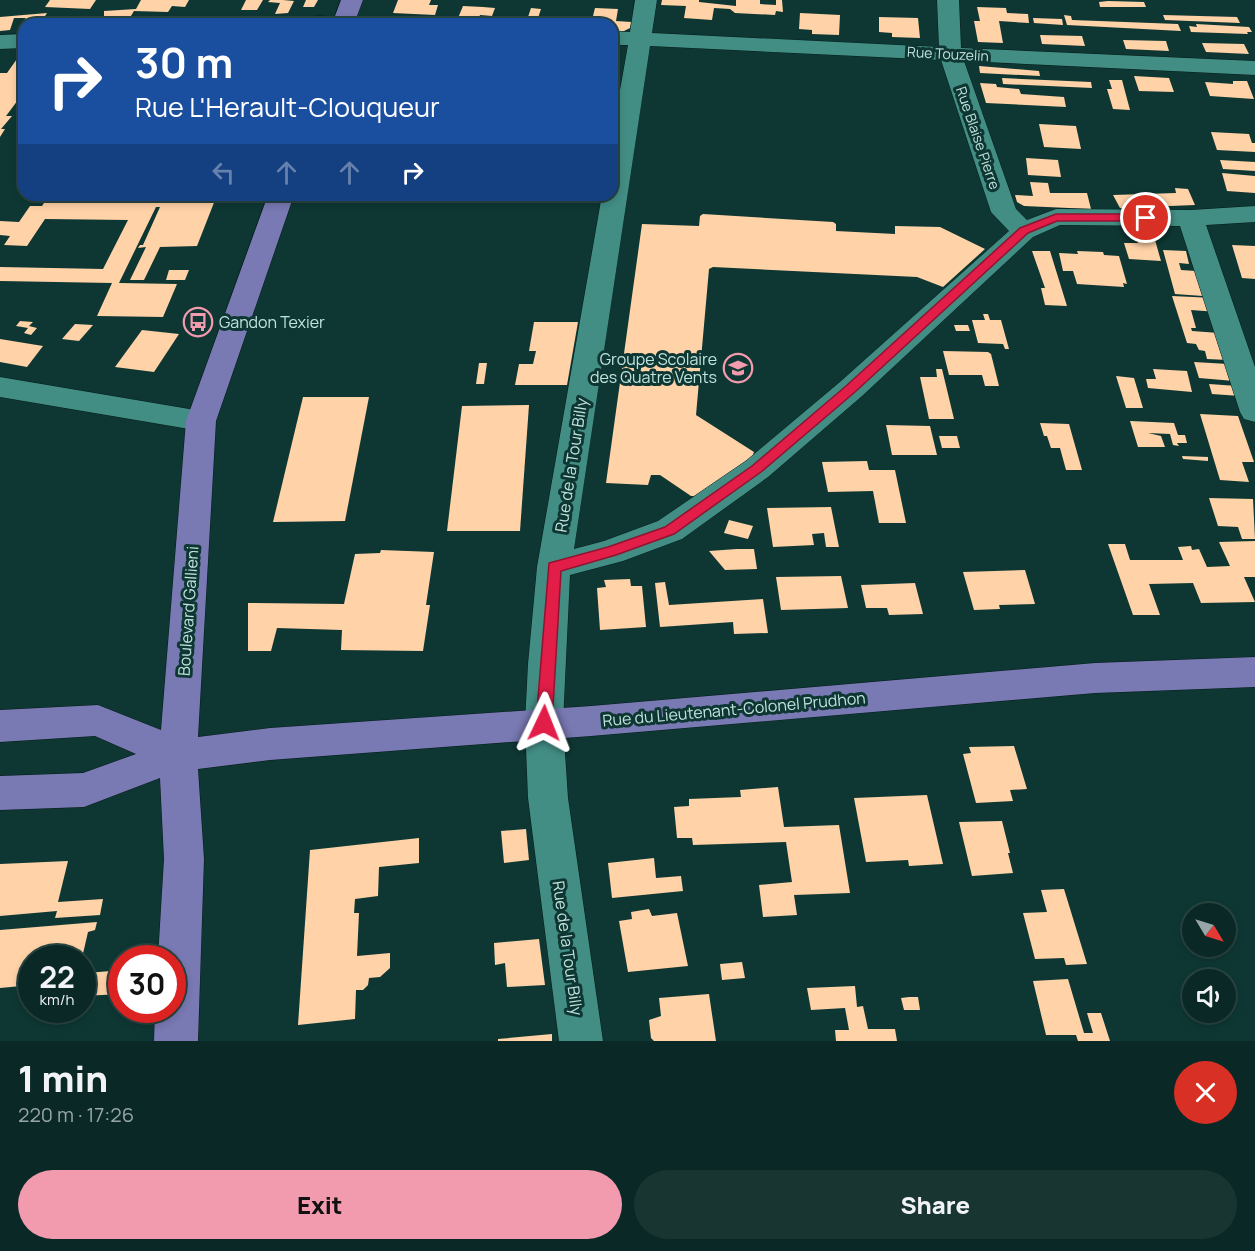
<!DOCTYPE html>
<meta charset="utf-8">
<style>
:root{--surface:#0a2926;--page:#183532;--text:#f1f3f6;--muted:#99a6a7;--line:#2a4543;--accent:#f29aae}
body{margin:0;font-family:Manrope,sans-serif;background:var(--page);color:var(--text);height:100vh;display:flex;flex-direction:column;font-size:22px;white-space:nowrap}
*{box-sizing:border-box;margin:0}
p{font-size:20px;color:var(--muted)}
.icon{flex:none;width:33px;height:33px;fill:none;stroke:currentColor;stroke-width:2;stroke-linecap:round;stroke-linejoin:round}
.map{position:relative;height:1041px;overflow:hidden}
.drawer{display:flex;flex-direction:column;background:var(--surface);flex:1}
.drawer>*{flex:none}
.top-card{position:absolute;left:18px;top:18px;width:600px;height:183px;border-radius:18px;box-shadow:0 3px 9px #0003,0 0 0 2px var(--line);background:#1a4fa0;color:#fff;overflow:hidden}
.needle{width:39px;rotate:128deg}
.controls{position:absolute;left:1182px;top:903px;display:grid;gap:12px}
.controls a{display:grid;place-items:center;width:54px;height:54px;border-radius:50%;background:var(--surface);box-shadow:0 3px 9px #0003,0 0 0 2px var(--line);font-size:30px}
.speed{position:absolute;left:18px;top:945px;display:flex;gap:12px;font-size:30px;font-weight:700;text-align:center}
.speed>*{display:grid;place-content:center;width:78px;height:78px;border-radius:50%;background:var(--surface);box-shadow:0 3px 9px #0003,0 0 0 2px var(--line);line-height:1}
.speed small{font-size:15px;font-weight:400}
.speed .limit{border:9px solid #d22;background:#fff;color:#111}
.pin{position:absolute;display:grid;place-items:center;width:51px;height:51px;color:#fff;margin:-26px;border:3px solid #fff;border-radius:50%;box-shadow:0 2px 6px #0007}
.me{position:absolute;width:66px;margin:-33px;rotate:2deg;stroke-linejoin:round;filter:drop-shadow(0 0 4px #0008)}
.turn{display:flex;align-items:center;gap:21px;height:126px;padding:0 18px;font-size:27px}
.turn .icon{width:78px;height:78px;stroke-width:2.5}
.turn b{display:block;font-size:42px;line-height:51px}
.lanes{display:flex;align-items:center;height:57px;padding:0 18px;background:#0003;justify-content:center;gap:30px;direction:ltr}
.lanes .off{opacity:.35}
.round{display:grid;place-items:center;flex:none;width:63px;height:63px;border-radius:32px;background:var(--page)}
.summary{display:flex;align-items:center;justify-content:space-between;height:102px;padding:0 18px}
h1{font-size:36px;font-weight:800;line-height:45px}
.primary-button{display:flex;gap:12px;margin-top:auto;padding:12px 18px}
.primary-button a{flex:1;height:69px;border-radius:36px;background:var(--accent);color:#111;font-size:24px;font-weight:800;line-height:69px;text-align:center}
.primary-button a+a{background:var(--page);color:var(--text)}
.map>svg:first-child{display:block}
</style>
<div class="map">
<svg width="1255" height="1041" viewBox="0 0 1255 1041">
<rect width="100%" height="100%" fill="#0e3733"/>
<g fill="#ffd2a7">
<polygon points="50,0 96,0 90,9 45,7"/>
<polygon points="141,0 189,0 185,7 172,6 168,12 134,11 126,24 104,24 104,11 136,9"/>
<polygon points="246,0 263,0 257,10 241,10"/>
<polygon points="270,0 283,0 294,1 288,13 275,14 280,3 268,2"/>
<polygon points="306,0 318,0 314,7 303,7"/>
<polygon points="398,0 431,0 429,5 438,5 435,15 393,13"/>
<polygon points="662,0 699,0 699,2 736,6 736,0 760,0 760,4 776,5 776,0 782,0 783,12 776,11 775,15 735,13 730,9 714,8 712,20 684,18 686,6 661,5"/>
<polygon points="1108,1 1144,2 1146,7 1100,7 1099,2"/>
<polygon points="463,6 483,7 495,8 492,16 480,15 479,18 458,18"/>
<polygon points="977,7 1006,8 1007,13 1028,14 1029,23 999,21 1003,43 978,42 974,21 980,21"/>
<polygon points="531,8 541,9 538,18 578,19 577,24 529,24 531,17 528,17"/>
<polygon points="595,8 618,9 616,21 631,22 630,28 622,32 612,31 612,24 591,24"/>
<polygon points="47,13 40,24 21,24 26,18 14,18 10,30 0,31 0,17"/>
<polygon points="800,13 840,15 839,35 812,34 812,30 799,29"/>
<polygon points="1064,15 1071,16 1072,20 1178,24 1181,31 1067,25"/>
<polygon points="1163,15 1237,17 1240,23 1165,20"/>
<polygon points="879,17 918,18 920,38 892,37 892,33 879,32"/>
<polygon points="1033,18 1062,19 1063,25 1034,23"/>
<polygon points="1196,24 1249,27 1252,32 1247,32 1248,34 1191,32 1189,26 1197,27"/>
<polygon points="1040,35 1082,36 1085,46 1042,44"/>
<polygon points="1123,40 1166,41 1169,51 1126,49"/>
<polygon points="1202,43 1244,44 1249,54 1206,52"/>
<polygon points="24,49 24,92 6,116 12,116 1,129 5,129 0,137 0,73 7,73"/>
<polygon points="979,66 1039,71 1040,76 980,73"/>
<polygon points="1134,76 1169,78 1174,92 1139,91"/>
<polygon points="1002,78 1091,82 1092,88 1003,84"/>
<polygon points="1109,80 1122,80 1130,110 1113,109 1107,89 1112,89"/>
<polygon points="1233,81 1247,81 1254,99 1210,96 1205,82 1233,84"/>
<polygon points="980,83 996,84 997,87 1019,89 1021,94 1064,97 1066,107 986,103"/>
<polygon points="1039,124 1076,126 1081,149 1044,147"/>
<polygon points="1211,132 1249,134 1252,143 1255,143 1255,152 1217,150"/>
<polygon points="1026,158 1058,160 1061,177 1028,175"/>
<polygon points="1220,160 1255,162 1255,171 1223,169"/>
<polygon points="1222,173 1255,176 1255,193 1227,191"/>
<polygon points="1030,182 1048,183 1050,193 1087,193 1091,209 1024,206 1017,202 1015,195 1033,196"/>
<polygon points="1175,188 1188,189 1195,205 1120,208 1113,195 1176,193"/>
<polygon points="49,195 217,195 197,246 160,247 144,280 130,280 146,247 138,248 140,245 143,245 160,207 156,207 119,283 177,284 163,317 97,316 112,283 0,281 0,267 103,269 128,220 45,219 27,246 4,245 10,236 0,235 0,221 19,222 30,206 42,206"/>
<polygon points="703,214 833,222 836,224 836,231 895,234 895,226 940,227 985,249 943,287 917,277 713,267 709,269 696,415 754,452 752,457 700,496 691,496 660,475 651,475 648,485 606,483 642,224 699,226 700,216"/>
<polygon points="1137,240 1155,240 1161,261 1129,259 1124,243 1138,243"/>
<polygon points="1232,245 1255,246 1255,279 1242,278"/>
<polygon points="1163,250 1186,251 1189,264 1179,263 1181,270 1196,271 1203,296 1175,294"/>
<polygon points="1032,251 1050,251 1067,306 1045,305 1041,288 1045,288"/>
<polygon points="1077,251 1103,252 1104,255 1119,256 1127,284 1123,283 1124,287 1077,284 1073,271 1063,271 1059,253 1078,254"/>
<polygon points="169,270 189,270 185,280 166,280"/>
<polygon points="1172,296 1214,298 1218,312 1191,310 1196,328 1191,328 1192,331 1219,333 1228,360 1207,359 1205,351 1199,350 1196,344 1187,343"/>
<polygon points="983,314 988,314 990,320 1001,320 1009,349 1005,349 1003,344 978,343 972,320 985,320"/>
<polygon points="20,321 33,322 29,326 37,328 31,335 24,333 28,328 16,326"/>
<polygon points="534,322 578,322 567,385 515,385 519,364 533,364 536,351 529,351"/>
<polygon points="75,324 93,325 79,341 62,339"/>
<polygon points="954,325 968,325 970,331 956,331"/>
<polygon points="142,330 179,334 154,372 115,367"/>
<polygon points="0,339 43,346 27,367 0,362"/>
<polygon points="943,351 988,352 991,354 999,386 985,386 982,375 949,375"/>
<polygon points="1194,362 1228,364 1234,381 1199,378"/>
<polygon points="479,363 487,363 484,384 476,384"/>
<polygon points="936,369 942,369 954,419 929,419 920,377 937,377"/>
<polygon points="1153,369 1187,371 1192,392 1148,388 1146,379 1156,379"/>
<polygon points="1116,376 1134,378 1143,408 1126,408"/>
<polygon points="1209,384 1237,386 1240,396 1212,394"/>
<polygon points="303,397 369,397 345,521 273,522"/>
<polygon points="529,405 520,531 447,531 462,406"/>
<polygon points="1200,414 1238,416 1254,462 1242,462 1249,482 1220,480"/>
<polygon points="1130,421 1174,423 1178,435 1185,435 1187,443 1177,443 1179,446 1173,445 1170,434 1148,433 1161,436 1165,447 1138,447"/>
<polygon points="1040,423 1069,424 1082,470 1066,470 1060,448 1051,448 1047,436 1044,436"/>
<polygon points="886,425 930,426 937,455 892,455"/>
<polygon points="939,436 957,436 960,448 942,448"/>
<polygon points="1182,456 1208,457 1208,461 1183,459"/>
<polygon points="867,461 869,470 895,470 906,523 879,523 873,491 828,492 822,462"/>
<polygon points="1209,498 1253,499 1255,539 1242,539 1238,527 1218,526"/>
<polygon points="831,507 839,547 826,547 824,533 812,534 814,545 773,547 767,508"/>
<polygon points="729,520 753,526 748,539 724,533"/>
<polygon points="1255,541 1255,577 1244,577 1255,602 1201,603 1193,583 1149,584 1160,615 1133,615 1108,544 1125,544 1130,560 1183,560 1178,547 1191,546 1192,550 1199,549 1207,567 1230,566 1219,542"/>
<polygon points="737,549 754,549 757,569 725,570 709,551"/>
<polygon points="381,550 434,552 426,605 430,605 423,651 341,650 342,630 277,628 271,651 248,651 248,603 344,604 355,554 380,553"/>
<polygon points="1025,570 1035,604 999,605 1000,609 974,610 963,572"/>
<polygon points="841,576 848,608 781,610 776,577"/>
<polygon points="630,579 631,586 642,586 646,627 600,630 597,588 606,587 604,580"/>
<polygon points="665,582 669,605 763,599 768,633 734,634 733,622 660,627 655,583"/>
<polygon points="915,583 923,614 889,615 887,608 866,608 861,585"/>
<polygon points="1014,746 1027,789 1010,790 1013,801 976,803 963,754 971,753 969,747"/>
<polygon points="778,787 784,827 839,825 850,893 794,895 797,915 763,917 759,885 792,882 786,842 693,845 692,838 677,838 674,807 689,806 689,799 741,797 740,790"/>
<polygon points="927,795 943,864 909,866 908,860 866,862 854,798"/>
<polygon points="1002,821 1010,853 1008,853 1013,873 972,876 959,822"/>
<polygon points="526,829 529,860 504,863 501,831"/>
<polygon points="419,838 419,863 379,867 378,896 355,899 354,913 359,913 357,956 390,953 390,968 380,977 369,978 368,985 363,990 356,990 355,1019 298,1025 310,850"/>
<polygon points="654,858 656,878 681,876 683,891 612,898 608,863"/>
<polygon points="68,861 58,902 103,899 100,915 55,918 57,911 0,916 0,864"/>
<polygon points="1064,889 1087,964 1066,965 1064,958 1035,959 1023,913 1047,912 1041,890"/>
<polygon points="649,909 652,916 677,913 688,966 628,972 619,921 632,919 631,912"/>
<polygon points="97,922 95,930 88,932 82,958 32,958 32,985 0,988 0,930"/>
<polygon points="539,939 545,985 507,987 505,963 495,965 494,943"/>
<polygon points="742,962 745,978 722,980 720,964"/>
<polygon points="122,970 122,994 82,996 87,973"/>
<polygon points="1068,979 1084,1033 1093,1033 1087,1013 1101,1013 1110,1041 1078,1041 1076,1035 1046,1035 1033,981"/>
<polygon points="855,986 857,1007 863,1006 868,1029 895,1029 897,1041 836,1041 835,1030 849,1030 845,1008 811,1010 807,988"/>
<polygon points="709,994 716,1041 654,1041 651,1038 649,1020 661,1016 659,998"/>
<polygon points="909,997 918,997 920,1010 904,1010 901,998"/>
<polygon points="552,1034 552,1041 498,1041 498,1039"/>
</g>
<g fill="none" stroke-linecap="round" stroke-linejoin="round">
<g stroke="#051c19" stroke-width="1">
<g id="minor">
<path d="M635,0H657L652,33L939,47L937,0H959L961,48L1255,61V75L964,61L1016,209L1027,220L1056,209L1191,210L1255,206V222L1206,225L1255,367V422L1244,419L1240,412L1180,226L1060,225L1033,237L862,396L768,477L682,539L623,561L570,575L563,723L568,798L603,1041H559L528,798L525,723L528,664L537,567L602,195H612V135L628,45H612V31L630,32ZM650,46L941,60L991,212L1009,231L840,382L746,461L658,521L604,541L574,549Z"/>
<polygon points="320,16 372,19 375,24 273,24 276,19"/>
<polygon points="24,34 24,48 0,49 0,35"/>
<polygon points="0,377 201,411 212,414 216,421 212,428 201,431 0,397"/>
</g>
</g>
<g stroke="#051c19" stroke-width="1">
<g id="major">
<polygon points="341,0 363,0 354,24 332,24"/>
<polygon points="268,195 294,195 216,421 198,737 270,728 591,706 1095,663 1255,657 1255,687 1095,693 591,736 270,760 198,769 204,859 198,1041 154,1041 155,1010 172,1010 172,958 158,958 164,859 160,778 84,807 0,810 0,776 83,773 136,754 95,736 0,742 0,710 98,705 161,730 186,421"/>
</g>
</g>
<use href="#minor" fill="#428d84" fill-rule="evenodd"/>
<use href="#major" fill="#7979b3" fill-rule="evenodd"/>
</g>
<polygon fill="#e11d48" stroke="#92132f" stroke-width="1.5" points="1056,214 1146,214 1152,218 1146,221 1057,221 1028,233 855,392 761,472 674,534 616,555 561,571 552,723 549,728 544,730 538,728 536,723 549,563 608,547 665,527 752,466 846,386 1020,228"/>
<defs>
<g id="bus-ring" transform="scale(1.5)"><circle r="9.5" fill="#0e3733" stroke="#f29aae" stroke-width="1.5"/><path d="M-5-6H5V4H4V6H2V4H-2V6H-4V4H-5ZM-3.5-4V0h7V-4ZM-3.5 1.2v1.5H-2V1.2ZM2 1.2v1.5H3.5V1.2Z" fill="#f29aae"/></g>
<g id="school-ring" transform="scale(1.5)"><circle r="9.5" fill="#0e3733" stroke="#f29aae" stroke-width="1.5"/><path d="M0-5L7-2L0 1L-7-2ZM-4 1L0 2.5L4 1V4Q0 6-4 4Z" fill="#f29aae"/></g>
</defs>
<g fill-rule="evenodd">
<use href="#bus-ring" x="198" y="322"/>
<use href="#school-ring" x="738" y="368"/>
</g>
<g text-anchor="middle" stroke-width="6" stroke-linejoin="round" paint-order="stroke">
<g font-size="14" fill="#c0e3de" stroke="#0e3733">
<text transform="translate(948 54) rotate(3)" y="5">Rue Touzelin</text>
<text transform="translate(978 138) rotate(71)" y="5">Rue Blaise Pierre</text>
</g>
<g font-size="16" fill="#c0e3de" stroke="#0e3733" text-anchor="start">
<text x="219" y="328">Gandon Texier</text>
<text x="717" y="365" text-anchor="end">Groupe Scolaire<tspan x="717" dy="18">des Quatre Vents</tspan></text>
</g>
<g font-size="16" fill="#c0e3de" stroke="#0e3733">
<text transform="translate(571 465) rotate(-81)" y="6">Rue de la Tour Billy</text>
<text transform="translate(188 611) rotate(-86)" y="6">Boulevard Gallieni</text>
<text transform="translate(734 709) rotate(-5)" y="6">Rue du Lieutenant-Colonel Prudhon</text>
<text transform="translate(568 948) rotate(82)" y="6">Rue de la Tour Billy</text>
</g>
</g>
</svg>
<div class="controls">
<a><svg class="needle" viewBox="-14 -14 28 28"><path d="M0-13l5 13h-10z" fill="#e53935"/><path d="M0 13l5-13h-10z" fill="#99a6a7"/></svg></a>
<a><svg class="icon" aria-label="sound" viewBox="0 0 24 24"><path d="M4 9h4l5-4v14l-5-4H4zM17 9q2 3 0 6"/></svg></a>
</div>
<div class="speed"><div>22<small>km/h</small></div><div class="limit">30</div></div>
<div class="pin" style="left:1146px;top:218px;background:#d93025"><svg class="icon" aria-label="arrive" viewBox="0 0 24 24"><path d="M6 21V4h12l-3 4 3 4H6"/></svg></div>
<svg class="me" style="left:544px;top:723px" viewBox="-20 -20 40 40"><path d="M0-17L14 15 0 8-14 15z" fill="#e11d48" stroke="#fff" stroke-width="4"/></svg>
<div class="top-card">
<div class="turn"><svg class="icon" aria-label="right" viewBox="0 0 24 24"><path d="M7 20v-9h11M14 6l5 5-5 5"/></svg><div><b>30 m</b>Rue L'Herault-Clouqueur</div></div>
<div class="lanes"><svg class="icon off" aria-label="left" viewBox="0 0 24 24"><path d="M17 20v-9H6M10 6l-5 5 5 5"/></svg><svg class="icon off" aria-label="ahead" viewBox="0 0 24 24"><path d="M12 20V5M6 11l6-6 6 6"/></svg><svg class="icon off" aria-label="ahead" viewBox="0 0 24 24"><path d="M12 20V5M6 11l6-6 6 6"/></svg><svg class="icon" aria-label="right" viewBox="0 0 24 24"><path d="M7 20v-9h11M14 6l5 5-5 5"/></svg></div>
</div>
</div>
<section class="drawer">
<div class="summary"><div><h1>1 min</h1><p>220 m · 17:26</p></div><a class="round" style="background:#d93025;color:#fff"><svg class="icon" aria-label="close" viewBox="0 0 24 24"><path d="M6 6l12 12M18 6L6 18"/></svg></a></div>
<div class="primary-button"><a>Exit</a><a>Share</a></div>
</section>
